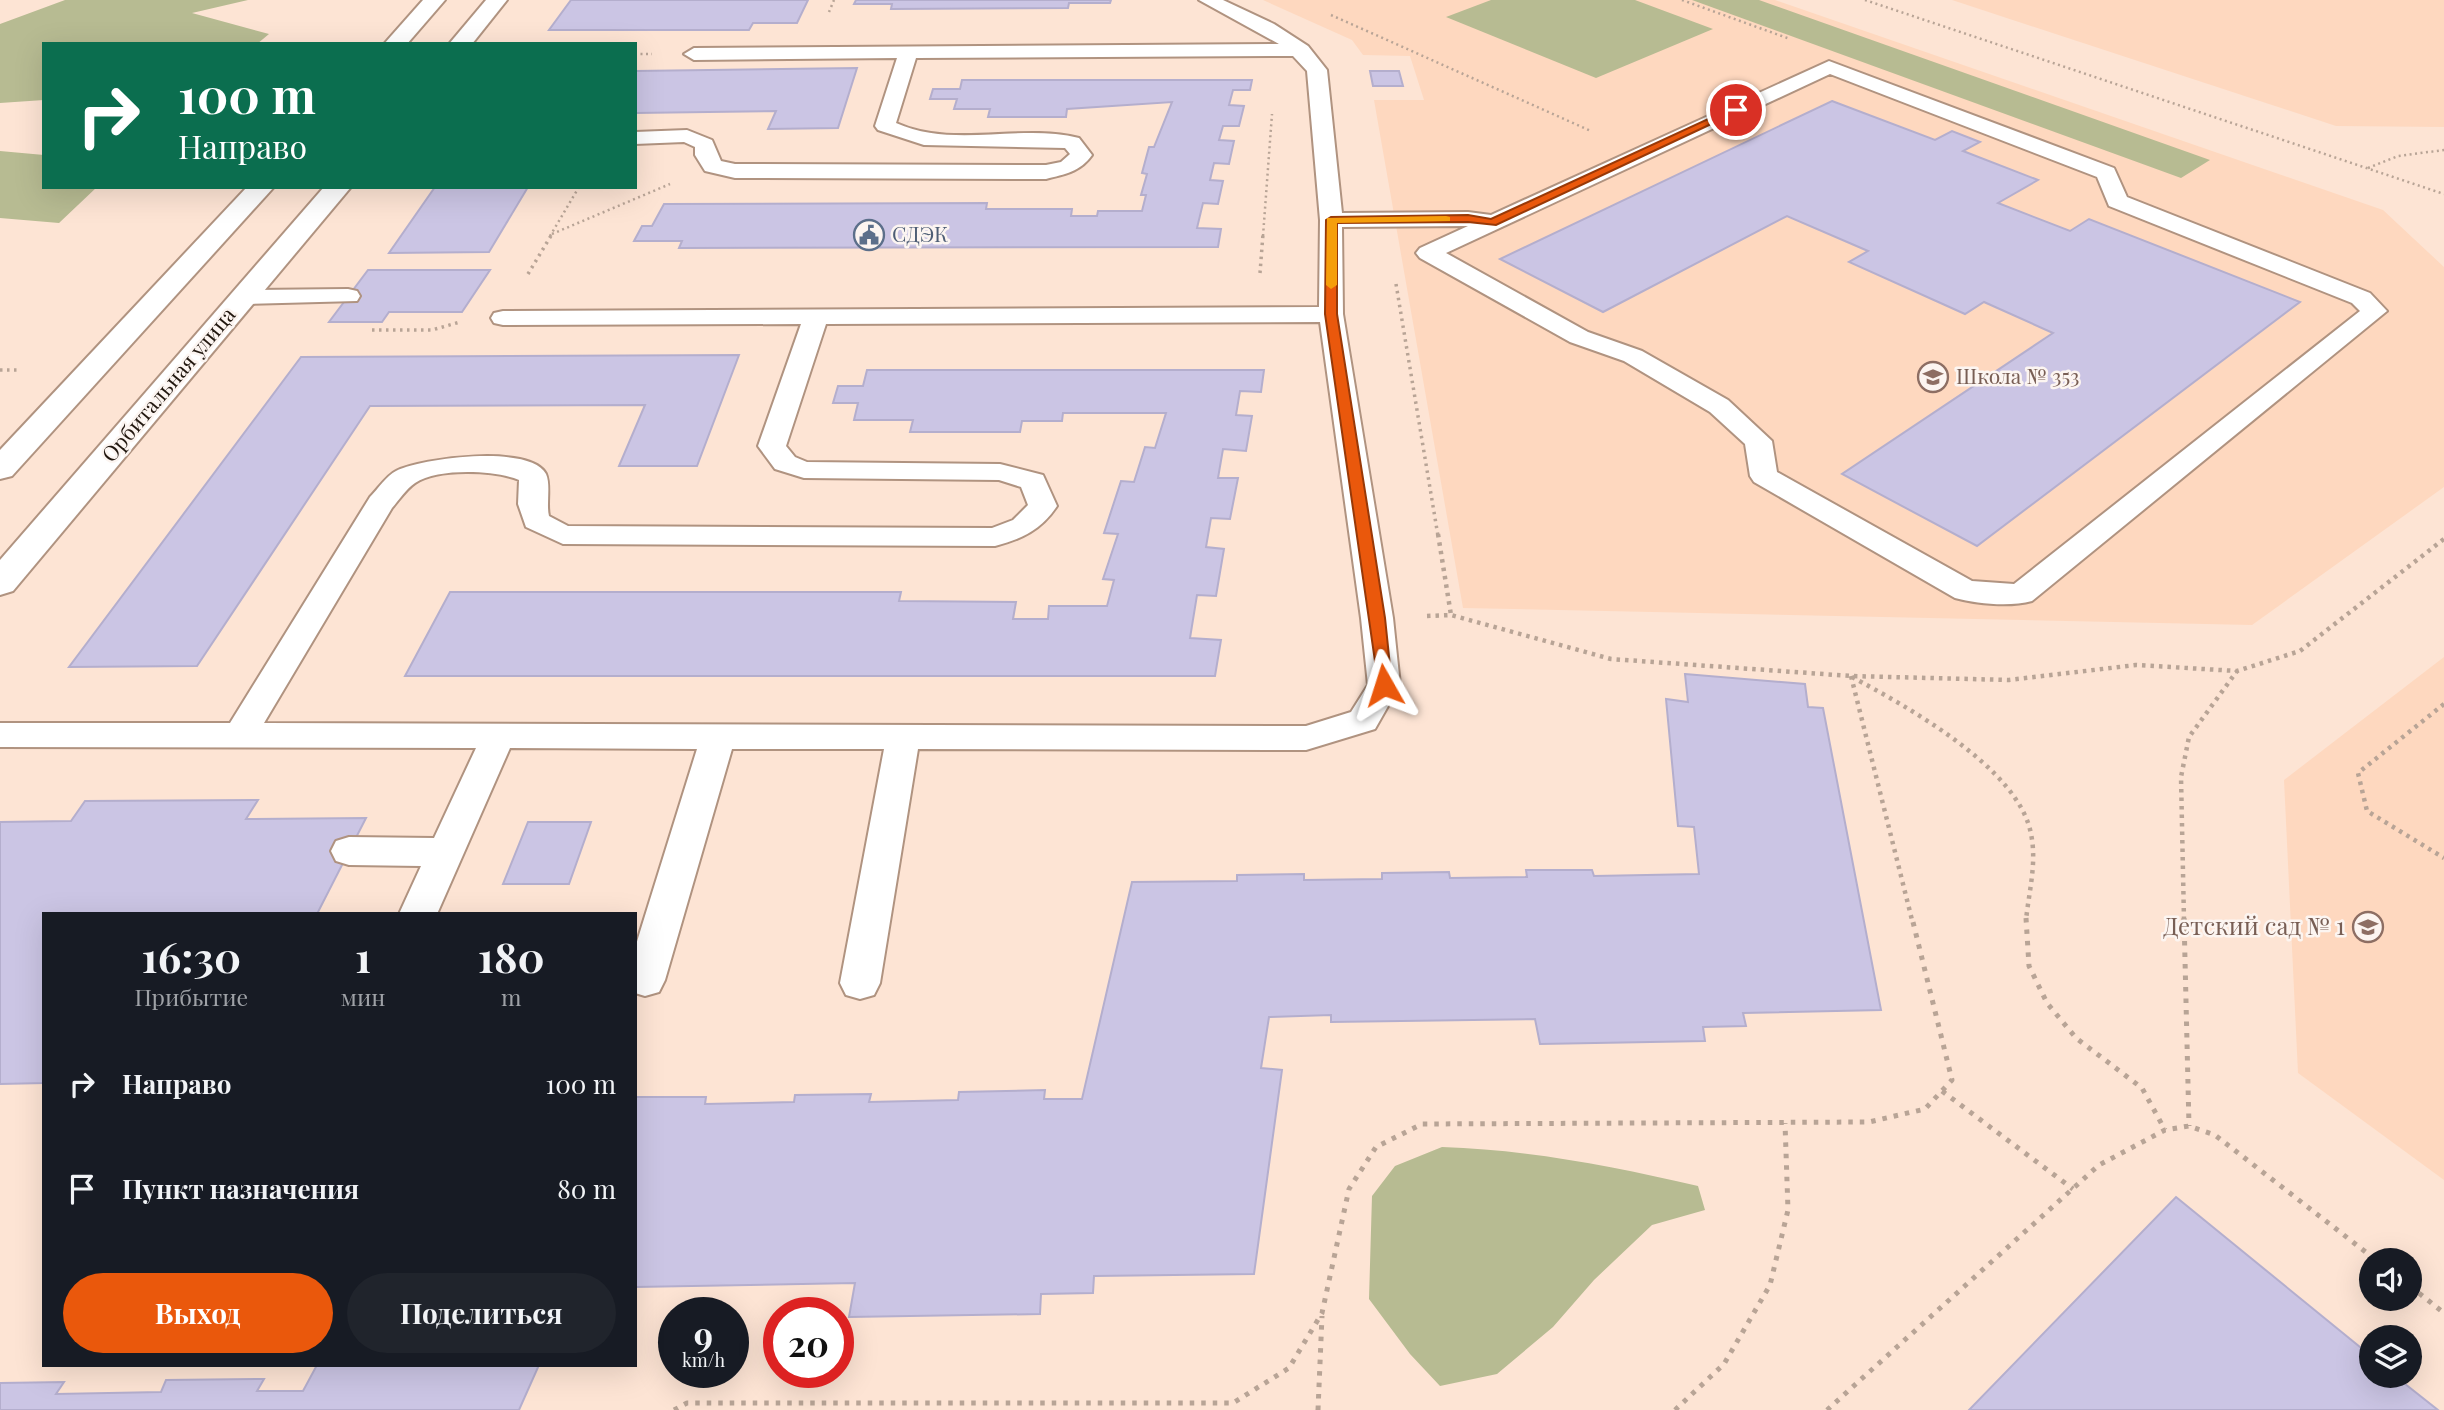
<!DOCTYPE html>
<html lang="ru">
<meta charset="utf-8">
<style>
:root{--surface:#171b24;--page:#20242c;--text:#f1f3f6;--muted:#9ea1a6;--accent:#ea580c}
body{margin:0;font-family:"Playfair Display",serif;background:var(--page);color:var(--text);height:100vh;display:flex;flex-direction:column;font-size:26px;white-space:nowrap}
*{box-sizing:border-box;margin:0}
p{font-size:23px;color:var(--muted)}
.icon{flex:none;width:38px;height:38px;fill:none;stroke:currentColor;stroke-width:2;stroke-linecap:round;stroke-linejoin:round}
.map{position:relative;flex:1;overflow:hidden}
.side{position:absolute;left:42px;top:912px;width:595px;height:455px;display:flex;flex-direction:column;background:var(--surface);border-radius:0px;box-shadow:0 7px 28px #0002}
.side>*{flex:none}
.top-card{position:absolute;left:42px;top:42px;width:595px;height:147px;border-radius:0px;box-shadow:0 7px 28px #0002;background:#0b6e4f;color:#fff;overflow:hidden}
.controls{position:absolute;left:2359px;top:1248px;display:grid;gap:14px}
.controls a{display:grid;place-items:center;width:63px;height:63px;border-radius:50%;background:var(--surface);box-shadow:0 7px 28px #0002;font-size:35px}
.speed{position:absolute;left:658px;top:1297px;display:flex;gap:14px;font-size:35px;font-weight:700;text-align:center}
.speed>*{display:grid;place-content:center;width:91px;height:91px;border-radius:50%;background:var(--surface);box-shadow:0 7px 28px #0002;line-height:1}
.speed small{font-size:18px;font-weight:400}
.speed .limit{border:10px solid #d22;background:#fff;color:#111}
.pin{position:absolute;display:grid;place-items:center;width:60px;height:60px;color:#fff;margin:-30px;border:4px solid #fff;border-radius:50%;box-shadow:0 2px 7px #0007}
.me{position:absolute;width:77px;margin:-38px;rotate:354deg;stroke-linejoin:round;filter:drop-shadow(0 0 5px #0008)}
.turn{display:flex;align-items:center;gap:24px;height:147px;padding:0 21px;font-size:32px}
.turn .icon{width:91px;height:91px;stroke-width:2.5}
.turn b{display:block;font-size:49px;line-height:60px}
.eta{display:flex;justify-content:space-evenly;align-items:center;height:119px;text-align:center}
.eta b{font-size:42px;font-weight:700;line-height:49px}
.button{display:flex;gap:14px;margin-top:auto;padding:14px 21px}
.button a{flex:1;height:80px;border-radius:42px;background:var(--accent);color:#fff;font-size:28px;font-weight:700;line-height:80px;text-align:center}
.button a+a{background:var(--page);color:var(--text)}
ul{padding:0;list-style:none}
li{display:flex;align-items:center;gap:21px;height:105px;padding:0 21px}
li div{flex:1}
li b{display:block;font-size:26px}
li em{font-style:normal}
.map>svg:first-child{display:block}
</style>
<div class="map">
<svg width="2444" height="1410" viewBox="0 0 2444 1410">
<rect width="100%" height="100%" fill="#fde4d4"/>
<g fill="#fed8bf">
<polygon points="1263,0 1775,0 2383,210 2444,267 2444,487 2252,625 1463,608 1374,100 1424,100 1410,56 1363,55 1352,40"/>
<polygon points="1952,0 2444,0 2444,127 2336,126"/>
<polygon points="2444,657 2444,1180 2298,1073 2284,780"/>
</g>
<g fill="#b7bb92">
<polygon points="65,0 248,0 192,13 269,34 257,44 44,44 44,100 0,103 0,24"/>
<polygon points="1491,0 1635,0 1713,29 1596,78 1446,17"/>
<polygon points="1692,0 1759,0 2210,160 2181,178"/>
<polygon points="0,151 44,155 44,187 97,187 59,223 0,218"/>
<path d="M1442,1147C1531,1150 1612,1166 1698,1186L1705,1210L1652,1225L1594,1280L1553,1327L1497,1374L1440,1386L1410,1354L1369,1299L1372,1196L1395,1166Z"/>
</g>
<g fill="#cbc5e4" stroke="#b4aecd" stroke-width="2">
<polygon points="571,0 808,0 797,23 753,23 749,30 549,30"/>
<polygon points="856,0 1111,0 1110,3 1069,3 1068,8 891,9 892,4 854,4"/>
<polygon points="857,68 838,128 768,129 776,111 635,113 635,71"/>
<polygon points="1370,71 1399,71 1403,86 1373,86"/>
<polygon points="962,80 1252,80 1250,90 1233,90 1229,105 1244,106 1239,126 1223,126 1219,140 1234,141 1229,164 1214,163 1210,180 1223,181 1218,204 1203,203 1197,228 1221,229 1218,247 679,248 682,241 634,241 642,226 652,226 664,204 987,203 986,209 1072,209 1071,216 1097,216 1098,211 1142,211 1146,195 1141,195 1147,174 1142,173 1149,147 1154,147 1172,102 1067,109 1066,117 988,117 990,109 954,109 957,99 930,99 933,89 960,89"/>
<polygon points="1832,101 1935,140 1952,131 1980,142 1963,151 2038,180 1998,203 2070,231 2089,219 2300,302 1977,546 1842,474 2053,333 1984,302 1965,314 1849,262 1868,251 1787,216 1603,312 1500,259"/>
<polygon points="435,187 528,187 489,252 389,253"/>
<polygon points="368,270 490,270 462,312 389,312 382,322 329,322"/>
<polygon points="739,355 697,466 619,466 645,405 370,406 197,666 69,667 301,357"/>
<polygon points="867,370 1264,370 1261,392 1240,391 1236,415 1252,416 1246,451 1223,449 1218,478 1238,478 1230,519 1211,518 1206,547 1224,549 1216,596 1197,595 1190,638 1221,640 1215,676 405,676 450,592 901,592 899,601 1016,602 1013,619 1048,619 1049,606 1107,606 1114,580 1103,579 1118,534 1104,533 1121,481 1134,482 1145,447 1155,448 1166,413 1063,413 1062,421 1022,421 1020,432 910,432 913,420 854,420 858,403 833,403 838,386 863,386"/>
<polygon points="1685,674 1805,684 1808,707 1823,708 1881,1010 1743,1013 1746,1026 1703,1027 1705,1041 1540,1044 1535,1019 1331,1022 1331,1015 1269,1017 1261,1068 1282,1070 1254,1274 1094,1276 1093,1293 1041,1294 1040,1314 849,1317 855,1283 635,1287 635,1097 706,1097 705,1104 794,1102 795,1095 871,1094 869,1102 958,1100 959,1092 1045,1090 1044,1099 1082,1099 1132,882 1237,881 1237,875 1304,874 1304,880 1382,879 1382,873 1449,872 1450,878 1527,877 1526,870 1592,870 1594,876 1699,874 1694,827 1678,826 1666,699 1688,702"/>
<polygon points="258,800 246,819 366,818 317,914 44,914 44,1083 0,1084 0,822 71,821 85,801"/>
<polygon points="528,822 591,822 569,884 503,884"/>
<polygon points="2176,1197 2371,1356 2371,1376 2395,1376 2438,1410 1969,1410"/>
<polygon points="317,1365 539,1365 519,1410 0,1410 0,1383 64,1382 56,1394 161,1392 166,1380 264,1379 257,1391 303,1391"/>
</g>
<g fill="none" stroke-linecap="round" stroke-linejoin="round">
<g stroke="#b09380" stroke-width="4">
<g id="service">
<path d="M1199,0H1223L1274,24L1308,46L1327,70L1342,213L1468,212L1491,215L1829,61L2114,168L2127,197L2370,293L2387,311L2032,601C2010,607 1977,604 1955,598L1754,482L1750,476L1745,444L1710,412L1624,361L1570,342L1420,258L1416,253L1420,248L1468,226L1342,227L1343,314L1393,618L1400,685L1375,729L1306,750L918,749L880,983L874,995L860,999L846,995L840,983L884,749H732L665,980L659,992L645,996L635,993V948L697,749L510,748L437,914H399L421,866L349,865L336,861L331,851L336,841L349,837L434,838L476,748L0,747V723H230L370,497C378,489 387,475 396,471C422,458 531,444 546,474C551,485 546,504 549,516L568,526L992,528L1013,520L1028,505L1021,487L999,480L804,478L775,469L758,446L801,324L503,325L494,323L491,318L494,313L503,311L1319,307L1320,220L1307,71L1293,56L916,58L896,123C954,149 1020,123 1079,138L1092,155C1080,172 1065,174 1046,179L735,178L705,171L695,155V147L684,142L635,144V132L687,130L712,140L721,161L735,164L1046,165L1061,162L1070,154L1065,148L924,145L878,130L875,126L897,58L694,60L684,54L694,48L1279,44ZM1830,74L2097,177L2109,206L2352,303L2360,311L2014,584L1972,581L1777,472L1772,441L1728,400L1642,351L1588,332L1446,253ZM1320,322L1361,618L1368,685L1351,712L1306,726L264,723L392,508C399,500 406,489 415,483C438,468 494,470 519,480L518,504L526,527L563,544L995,546C1022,539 1041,530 1057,506L1043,475L1000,464L807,462L795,457L786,446L826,324Z"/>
<polygon points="348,289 357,291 360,296 357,301 244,304 235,302 232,297 235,292 244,290"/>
</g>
</g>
<g stroke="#b09380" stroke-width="4">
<g id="minor">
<polygon points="423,0 445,0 407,44 384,44"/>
<polygon points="486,0 507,0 472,44 449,44"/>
<polygon points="247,187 274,187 12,476 0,479 0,450"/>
<polygon points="324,187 351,187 13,591 0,595 0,560"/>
</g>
</g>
<g stroke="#b8a496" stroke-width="2.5" stroke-dasharray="2 3.5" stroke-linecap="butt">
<polyline points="1682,0 1790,39"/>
<polyline points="1865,0 2444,194"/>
<polyline points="829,12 834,0"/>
<polyline points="1331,15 1591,131"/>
<polyline points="635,54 652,54"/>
<polyline points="2368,168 2398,156 2444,150"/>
<polyline points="552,234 670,184"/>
<polyline points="550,236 579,187"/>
<polyline points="1263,236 1272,114"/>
</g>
<g stroke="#b8a496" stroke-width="3.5" stroke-dasharray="2.5 4.5" stroke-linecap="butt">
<polyline points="1260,273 1263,234"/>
<polyline points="528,274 552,234"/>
<polyline points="1396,284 1438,536"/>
<polyline points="372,330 432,330 460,322"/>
<polyline points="0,370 21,370"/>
</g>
<g stroke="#b8a496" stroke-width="4.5" stroke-dasharray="3.5 5" stroke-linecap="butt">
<polyline points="1438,534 1451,615"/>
<polyline points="1427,616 1451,615 1611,659 1851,676 2009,680 2136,665 2237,671 2300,651 2444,539"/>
<polyline points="1851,676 1912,920"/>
<path d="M1852,677C1906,706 2019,768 2031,834C2037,863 2029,891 2026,920"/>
<polyline points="2444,704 2358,773 2367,811 2444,858"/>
<polyline points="2184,920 2181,777 2189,737 2237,671"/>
</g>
<g stroke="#b8a496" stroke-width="5" stroke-dasharray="4.5 7" stroke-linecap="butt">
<polyline points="2026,918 2029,966 2047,1003 2076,1038 2142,1088 2165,1130"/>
<polyline points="2184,918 2189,1126"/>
<polyline points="1942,1091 2073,1189"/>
<polyline points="2410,1286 2444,1313"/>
<polyline points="674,1410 687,1403 1233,1403 1289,1368 1322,1313 1349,1189 1376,1147 1422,1124 1869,1122 1925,1109 1952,1080 1912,918"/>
<polyline points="1318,1410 1322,1316"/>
<polyline points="1675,1410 1724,1364 1770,1285 1788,1210 1785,1123"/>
<polyline points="1827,1410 2099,1165 2165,1130 2189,1126 2215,1135 2376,1260"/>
</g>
<use href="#service" fill="#fff" fill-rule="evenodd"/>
<use href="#minor" fill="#fff" fill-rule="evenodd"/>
</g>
<polygon fill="#ea580c" stroke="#983908" stroke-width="2" points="1732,108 1741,110 1496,225 1468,222 1337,223 1337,314 1385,618 1392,685 1390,689 1379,689 1325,314 1326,220 1331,217 1468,215 1491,219"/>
<polygon fill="#f59e0b" points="1446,216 1450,217 1450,221 1337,223 1337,285 1331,289 1326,285 1327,218"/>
<defs>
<g id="civic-ring" transform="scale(1.575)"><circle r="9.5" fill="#fcf5f1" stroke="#5c6f8a" stroke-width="1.5"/><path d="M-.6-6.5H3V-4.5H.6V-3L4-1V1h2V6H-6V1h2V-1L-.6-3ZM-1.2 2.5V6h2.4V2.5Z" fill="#5c6f8a"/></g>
<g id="school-ring" transform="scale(1.575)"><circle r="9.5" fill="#fcf5f1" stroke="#8d6e63" stroke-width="1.5"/><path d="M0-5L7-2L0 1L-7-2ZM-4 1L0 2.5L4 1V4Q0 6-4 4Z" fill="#8d6e63"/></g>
</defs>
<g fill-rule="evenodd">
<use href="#civic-ring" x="869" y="235"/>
<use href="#school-ring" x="1933" y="377"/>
<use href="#school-ring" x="2368" y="927"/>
</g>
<g text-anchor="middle" stroke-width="5" stroke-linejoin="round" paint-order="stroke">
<g font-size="21" fill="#4e5e75" stroke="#fcf5f1" text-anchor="start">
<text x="892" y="242">СДЭК</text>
</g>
<g font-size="21" fill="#785e54" stroke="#fcf5f1" text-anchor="start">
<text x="1956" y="384">Школа № 353</text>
</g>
<g font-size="21" fill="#21170f" stroke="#fcf5f1">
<text transform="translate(169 385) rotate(-50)" y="7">Орбитальная улица</text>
</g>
<g font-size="24" fill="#785e54" stroke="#fcf5f1" text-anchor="end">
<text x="2345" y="935">Детский сад № 1</text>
</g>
</g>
</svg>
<div class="controls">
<a><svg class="icon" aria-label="sound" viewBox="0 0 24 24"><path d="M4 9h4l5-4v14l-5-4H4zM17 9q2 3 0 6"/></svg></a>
<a><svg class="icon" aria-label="layers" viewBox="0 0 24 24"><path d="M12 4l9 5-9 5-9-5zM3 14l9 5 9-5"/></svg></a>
</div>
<div class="speed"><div>9<small>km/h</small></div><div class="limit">20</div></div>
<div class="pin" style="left:1736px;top:110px;background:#d93025"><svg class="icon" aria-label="arrive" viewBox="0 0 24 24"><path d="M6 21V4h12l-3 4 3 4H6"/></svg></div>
<svg class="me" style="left:1384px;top:685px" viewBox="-20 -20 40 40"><path d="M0-17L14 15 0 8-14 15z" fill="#ea580c" stroke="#fff" stroke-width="4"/></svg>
<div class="top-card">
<div class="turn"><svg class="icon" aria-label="right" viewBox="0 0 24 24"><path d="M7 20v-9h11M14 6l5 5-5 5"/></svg><div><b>100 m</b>Направо</div></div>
</div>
<section class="side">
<div class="eta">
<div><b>16:30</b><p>Прибытие</p></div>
<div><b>1</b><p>мин</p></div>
<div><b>180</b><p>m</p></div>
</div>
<ul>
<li><svg class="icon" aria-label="right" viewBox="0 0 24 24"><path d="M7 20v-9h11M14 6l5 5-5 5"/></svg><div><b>Направо</b></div><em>100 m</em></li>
<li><svg class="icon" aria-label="arrive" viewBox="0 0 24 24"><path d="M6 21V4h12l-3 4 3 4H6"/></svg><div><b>Пункт назначения</b></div><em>80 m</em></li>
</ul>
<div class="button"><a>Выход</a><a>Поделиться</a></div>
</section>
</div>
